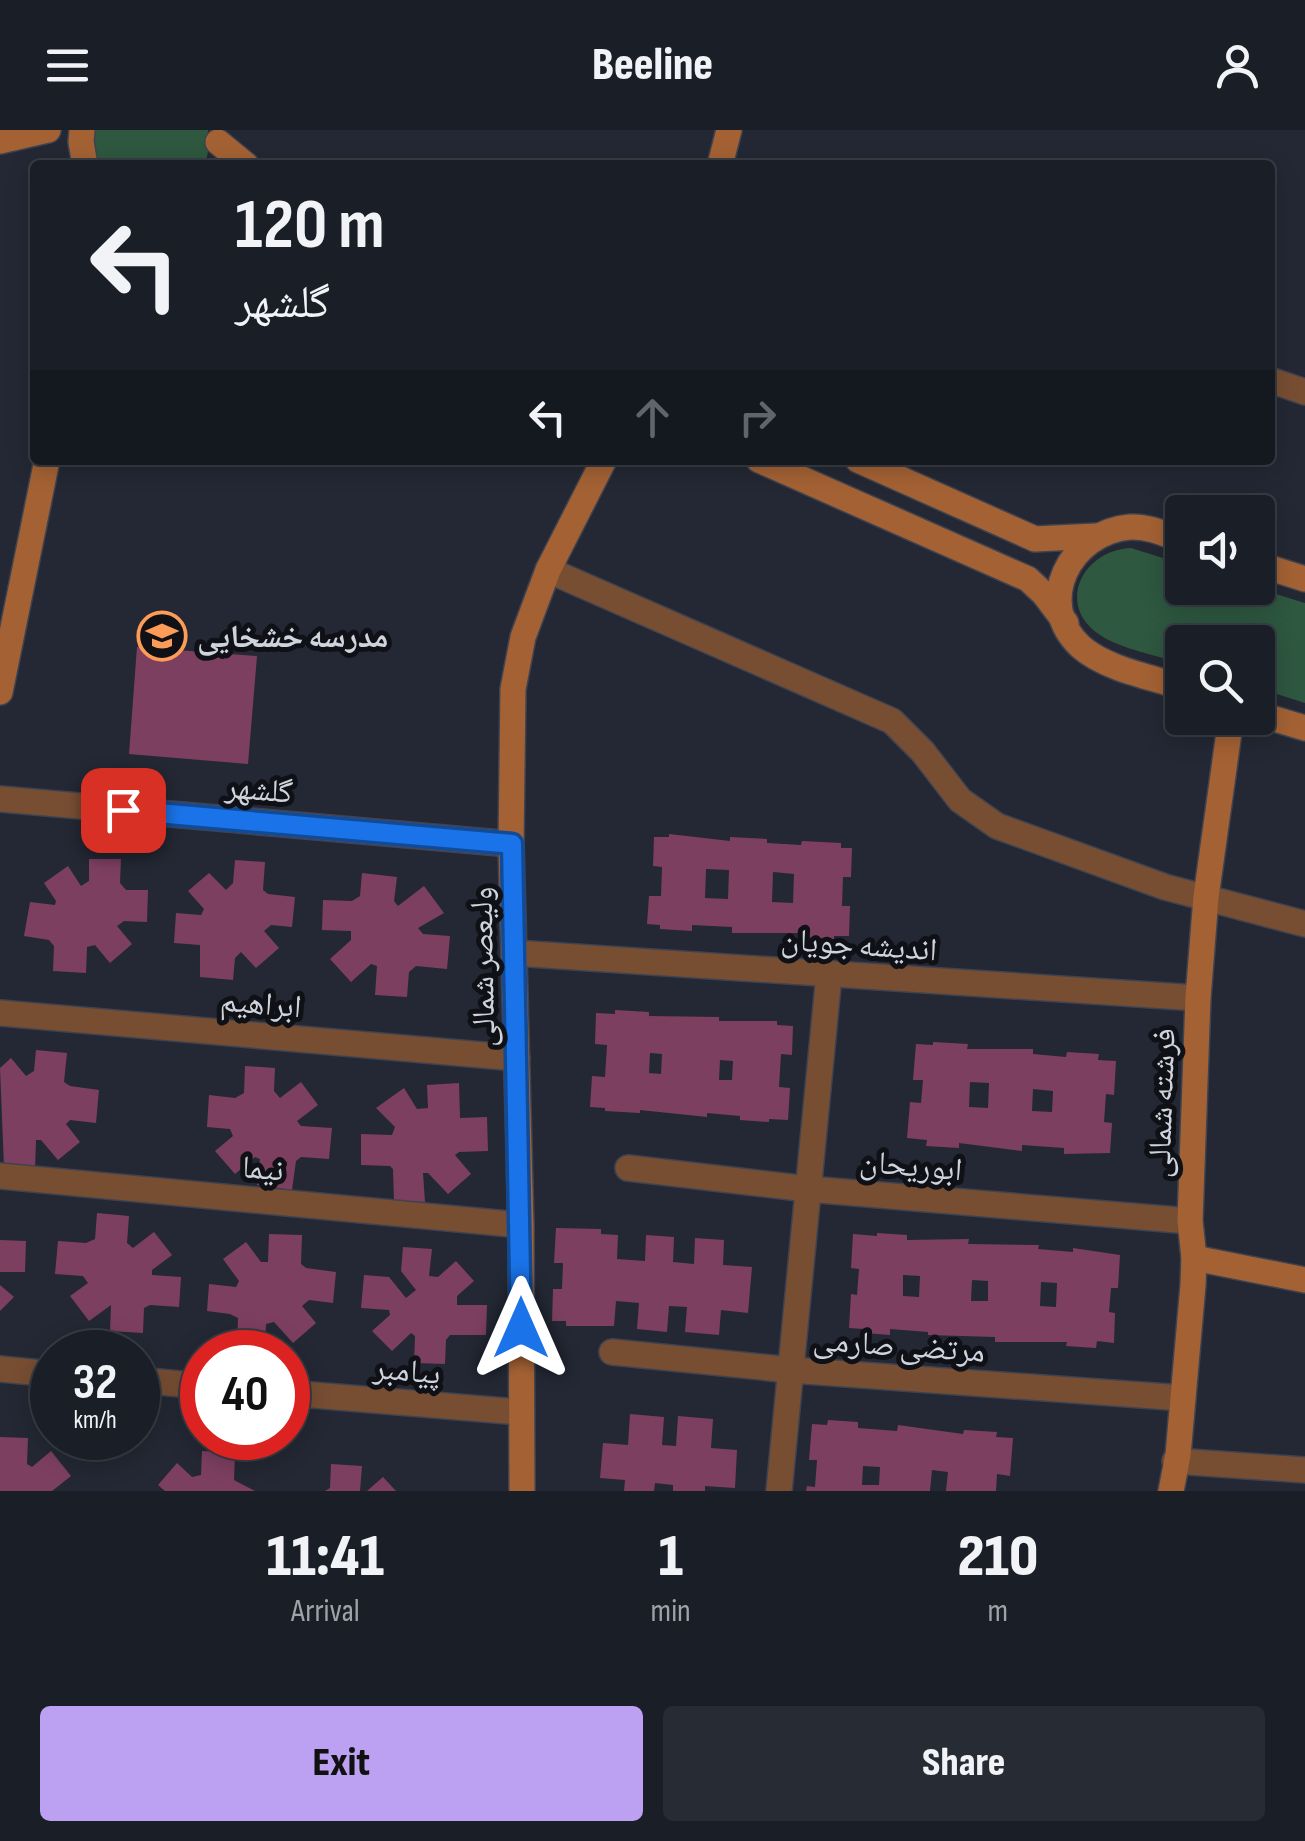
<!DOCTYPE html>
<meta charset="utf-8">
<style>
:root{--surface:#1a1e27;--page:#272b33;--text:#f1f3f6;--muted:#9fa2a7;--line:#383c44;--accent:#bca0f2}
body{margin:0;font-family:"Sofia Sans Condensed","Noto Naskh Arabic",sans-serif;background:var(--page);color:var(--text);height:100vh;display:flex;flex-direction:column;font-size:38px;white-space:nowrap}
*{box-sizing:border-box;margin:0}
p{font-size:32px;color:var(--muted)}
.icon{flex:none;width:55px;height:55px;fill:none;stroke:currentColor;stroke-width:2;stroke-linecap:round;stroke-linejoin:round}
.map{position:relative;height:1361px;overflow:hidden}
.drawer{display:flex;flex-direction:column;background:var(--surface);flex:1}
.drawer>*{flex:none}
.banner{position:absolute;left:30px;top:30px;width:1245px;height:305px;border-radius:10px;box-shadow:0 5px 25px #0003,0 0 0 2px var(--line);background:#1a1e27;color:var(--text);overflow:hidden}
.controls{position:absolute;left:1165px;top:365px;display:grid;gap:20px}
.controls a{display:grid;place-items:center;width:110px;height:110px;border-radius:10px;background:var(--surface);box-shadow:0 5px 25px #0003,0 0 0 2px var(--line);font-size:50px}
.speed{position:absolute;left:30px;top:1200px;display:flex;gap:20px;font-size:50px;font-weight:700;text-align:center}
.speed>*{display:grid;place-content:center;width:130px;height:130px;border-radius:50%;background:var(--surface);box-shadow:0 5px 25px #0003,0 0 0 2px var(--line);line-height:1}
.speed small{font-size:25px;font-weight:400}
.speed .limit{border:15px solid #d22;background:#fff;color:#111}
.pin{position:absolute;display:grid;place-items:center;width:85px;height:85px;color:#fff;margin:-42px;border-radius:20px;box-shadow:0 5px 15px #0006}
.me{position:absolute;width:110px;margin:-55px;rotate:0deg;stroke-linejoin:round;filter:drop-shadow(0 0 8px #0008)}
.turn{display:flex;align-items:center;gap:35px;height:210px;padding:0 40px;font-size:45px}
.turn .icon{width:130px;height:130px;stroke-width:2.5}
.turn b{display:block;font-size:70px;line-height:85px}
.lanes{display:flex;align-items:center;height:95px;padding:0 40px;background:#0003;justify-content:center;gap:50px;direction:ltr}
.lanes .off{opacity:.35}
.eta{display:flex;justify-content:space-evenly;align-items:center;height:170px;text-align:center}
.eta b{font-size:60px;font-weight:800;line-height:70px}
.cta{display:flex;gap:20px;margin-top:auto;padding:20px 40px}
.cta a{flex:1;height:115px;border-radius:10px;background:var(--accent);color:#111;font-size:40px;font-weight:800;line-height:115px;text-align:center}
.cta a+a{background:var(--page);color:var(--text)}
header{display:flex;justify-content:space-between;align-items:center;height:130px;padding:0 40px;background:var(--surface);font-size:45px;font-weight:800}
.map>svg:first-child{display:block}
</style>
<header><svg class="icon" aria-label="menu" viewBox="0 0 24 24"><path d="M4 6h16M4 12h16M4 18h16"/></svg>Beeline<svg class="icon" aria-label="person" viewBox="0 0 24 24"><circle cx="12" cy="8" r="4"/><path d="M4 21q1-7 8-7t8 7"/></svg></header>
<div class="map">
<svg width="1305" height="1361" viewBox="0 0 1305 1361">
<rect width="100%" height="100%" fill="#232834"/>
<g fill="#2e5840">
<polygon points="91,0 208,0 209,17 205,35 94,35"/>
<path d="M1131,418L1182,434V458H1256L1305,473V573L1258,558V512H1182V534C1157,525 1123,520 1100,505C1055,476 1082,420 1131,418Z"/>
</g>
<g fill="#7d3f60" fill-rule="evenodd">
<polygon points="137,517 257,526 248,634 129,624"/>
<path d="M669,704L730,711V707L767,709V713L801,715L802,711L841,713V718H852L851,747H843L842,776H850L849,806H834V809L802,807V803H732V797L692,795V801L660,799V795L647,794L649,766H661L662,737L653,736L654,707H669ZM706,739L729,740L728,769L705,768ZM773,742L794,744L793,773L772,772Z"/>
<polygon points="89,729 121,729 120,753 126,760 148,760 147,792 124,791 117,796 132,814 110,833 95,815 87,817 86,843 53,841 54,816 49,810 24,806 30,772 55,775 56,771 44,753 68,736 81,756 89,751"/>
<polygon points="235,730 265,732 263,760 268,764 295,767 292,797 271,795 264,801 279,818 256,838 241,822 235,828 233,850 200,847 200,815 174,813 176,783 201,785 204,779 188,761 209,743 226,760 233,753"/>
<polygon points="362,743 397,747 394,771 398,776 424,756 444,783 418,798 423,804 450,806 447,839 416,836 409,842 407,867 375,865 377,836 371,834 351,852 330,829 351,810 351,801 322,800 323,770 352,771 360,766"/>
<path d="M615,880L649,882V886L719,887V891H777V895L793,896L792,925L781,924L779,957L790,958L788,990L769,989V992L740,990V986L707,983V987L640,980V983L605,981V978L590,977L592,946L605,947L607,915L595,914L596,883L615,884ZM650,923L662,924L661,944L649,943ZM720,930L733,931L732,950H719Z"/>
<path d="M933,912L968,914L967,919H1033V924L1066,927L1067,922L1099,924L1098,930L1116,931L1114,965L1106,964L1104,992L1112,993L1110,1023L1064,1024V1018L1022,1015V1021L959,1013V1018L926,1016L927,1010L907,1008L910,972L921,973L923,950H913L916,914L933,915ZM970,952L989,953L988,978L969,977ZM1033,959L1053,961L1052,982L1032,981Z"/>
<polygon points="36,920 67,923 64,952 70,956 99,960 96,993 70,990 66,994 80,1012 58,1030 41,1010 36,1010 35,1039 4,1037 0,938 11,928 26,946 34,941"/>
<polygon points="245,936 275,938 274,961 280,968 301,952 318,975 297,991 301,996 332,998 329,1029 301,1027 296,1031 292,1060 257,1055 260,1029 255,1027 235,1044 215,1021 233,1006 230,999 207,997 209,965 235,968 244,963"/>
<polygon points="459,953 460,988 487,987 488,1021 459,1022 455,1025 471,1044 448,1064 428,1043 423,1043 425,1072 394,1071 393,1039 390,1036 361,1035 361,1004 392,1005 395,997 376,978 404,958 417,979 428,978 427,955"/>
<polygon points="97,1083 129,1086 127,1113 133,1118 154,1102 172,1125 152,1140 152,1145 181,1147 179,1177 150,1175 144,1178 143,1203 110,1201 111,1175 89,1191 70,1166 88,1153 83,1146 55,1144 58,1111 86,1113 95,1109"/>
<polygon points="556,1098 601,1099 601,1104 618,1105 617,1129 645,1131 646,1105 674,1107 673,1132 694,1134 695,1108 724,1110 723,1135 752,1137 748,1183 721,1180 719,1205 685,1202 687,1177 669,1176 667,1202 637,1199 639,1173 616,1171 614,1196 566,1196 566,1191 552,1191 553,1159 562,1159 563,1133 554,1133"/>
<path d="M877,1103L907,1105V1110L969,1109L968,1114L1039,1115L1038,1119L1073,1122V1118L1120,1125L1118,1158H1111L1109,1182L1115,1183L1114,1213L1097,1211L1096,1218L1066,1216L1067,1212H995V1207L928,1205V1202L890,1199V1205L864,1203V1199L849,1198L851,1164L857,1165L859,1139L851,1138L853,1104L877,1106ZM903,1145L920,1146L919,1167L903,1166ZM972,1150L988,1151V1171H971ZM1041,1152L1057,1153L1056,1177L1040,1176Z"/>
<polygon points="269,1104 302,1105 301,1134 306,1138 336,1142 333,1173 309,1170 302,1176 316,1193 293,1213 274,1192 266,1194 265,1216 237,1215 238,1188 230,1184 207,1181 209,1154 236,1157 239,1151 223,1129 246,1112 261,1132 268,1132"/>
<polygon points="0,1110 26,1111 25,1142 0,1142"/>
<polygon points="403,1117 432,1119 429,1146 438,1147 456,1131 474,1151 457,1166 457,1175 487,1175 486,1205 450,1205 446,1210 445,1234 414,1233 415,1206 411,1203 392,1221 372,1201 390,1185 389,1180 361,1178 364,1145 389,1147 406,1168 416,1160 401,1141"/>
<polygon points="0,1155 14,1167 0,1181"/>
<polygon points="630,1284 664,1287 662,1315 676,1316 678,1286 713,1289 711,1318 737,1320 735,1358 705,1356 705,1361 673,1361 673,1355 655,1353 654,1361 624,1361 625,1350 600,1348 603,1313 628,1315"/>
<path d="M828,1290L858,1292V1298L897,1301L898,1295L963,1304L964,1300L997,1302L996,1307L1013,1308L1010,1346L997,1344L996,1361H946L948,1342L932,1340L930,1361H806L807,1356L815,1357L817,1330H809L812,1294L827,1295ZM863,1336L880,1337L879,1355H862Z"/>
<polygon points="0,1307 28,1308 27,1334 32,1337 51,1321 71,1346 52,1361 0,1361"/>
<polygon points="202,1321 235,1323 234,1350 255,1361 165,1361 158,1355 177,1333 192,1347 201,1345"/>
<polygon points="331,1334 362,1336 360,1361 325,1361 330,1358"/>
<polygon points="383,1347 396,1361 367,1361"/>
</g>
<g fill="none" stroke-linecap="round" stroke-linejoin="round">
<g stroke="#3f434f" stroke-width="28">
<g id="street">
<polyline points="1270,250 1305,262"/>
<polyline points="548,440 892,591 923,622 960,670 997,696 1165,757 1305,794"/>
<polyline points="0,669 511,714"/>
<polyline points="515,823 1198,868"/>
<polyline points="0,883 517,928"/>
<polyline points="628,1038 808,1059 1190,1091"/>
<polyline points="0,1046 521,1095"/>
<polyline points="612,1222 791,1240 1183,1268"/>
<polyline points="0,1239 52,1244"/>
<polyline points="138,1250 202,1256"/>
<polyline points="288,1263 520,1282"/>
<polyline points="1175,1331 1305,1340"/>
<polyline points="779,1361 829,845"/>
</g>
</g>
<g stroke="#3f434f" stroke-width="28">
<g id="secondary">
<polyline points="82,0 81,12 85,35"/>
<polyline points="0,11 48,0"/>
<polyline points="218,12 246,35"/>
<polyline points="720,35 729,0"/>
<polyline points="759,330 1028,449 1044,464 1066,493"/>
<polyline points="858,330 1035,409 1097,406"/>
<path d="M1182,410C1165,404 1148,396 1130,397C1070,402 1033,473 1081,517C1106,539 1151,547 1182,557"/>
<polyline points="1258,434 1305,449"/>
<polyline points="0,562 47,330"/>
<polyline points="1258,584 1305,598"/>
<polyline points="1194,1128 1305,1150"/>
<polyline points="522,1361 521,1095 511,714 513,559 523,507 548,440 604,330"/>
<polyline points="1171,1361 1178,1325 1193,1155 1194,1128 1190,1091 1198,868 1206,767 1231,588"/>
</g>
</g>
<use href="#street" stroke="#784e33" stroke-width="25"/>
<use href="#secondary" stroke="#a46234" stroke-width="25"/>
</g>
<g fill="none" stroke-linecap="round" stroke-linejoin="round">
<g stroke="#114b97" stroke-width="25">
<polyline id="route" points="123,680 512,714 521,1198"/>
</g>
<use href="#route" stroke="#1a73e8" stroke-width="18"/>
</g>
<defs>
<g id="school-ring" transform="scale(2.5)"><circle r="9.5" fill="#0f1116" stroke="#fd9c56" stroke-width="1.5"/><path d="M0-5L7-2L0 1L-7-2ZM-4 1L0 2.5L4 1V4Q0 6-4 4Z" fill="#fd9c56"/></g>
</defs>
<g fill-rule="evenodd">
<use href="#school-ring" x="162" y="506"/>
</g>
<g text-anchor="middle" stroke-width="10" stroke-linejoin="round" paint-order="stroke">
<g font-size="32" font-weight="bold" fill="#cfd3db" stroke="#0f1116" text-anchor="start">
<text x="197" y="517">مدرسه خشخایی</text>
</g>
<g font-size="32" fill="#cfd3db" stroke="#0f1116">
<text transform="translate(259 659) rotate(5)" y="11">گلشهر</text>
<text transform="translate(859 814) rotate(4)" y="11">اندیشه جویان</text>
<text transform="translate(482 837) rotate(-91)" y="11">ولیعصر شمالی</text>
<text transform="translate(261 873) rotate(5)" y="11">ابراهیم</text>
<text transform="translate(1161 973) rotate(-88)" y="11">فرشته شمالی</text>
<text transform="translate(911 1035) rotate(5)" y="11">ابوریحان</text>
<text transform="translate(263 1038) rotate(5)" y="11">نیما</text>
<text transform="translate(899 1215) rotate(4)" y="11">مرتضی صارمی</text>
<text transform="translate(407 1240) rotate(5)" y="11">پیامبر</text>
</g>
</g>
</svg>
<div class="controls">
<a><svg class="icon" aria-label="sound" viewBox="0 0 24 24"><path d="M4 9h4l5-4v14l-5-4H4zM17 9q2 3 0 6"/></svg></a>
<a><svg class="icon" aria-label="search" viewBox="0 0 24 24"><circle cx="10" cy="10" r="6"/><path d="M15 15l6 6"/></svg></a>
</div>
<div class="speed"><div>32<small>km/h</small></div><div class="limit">40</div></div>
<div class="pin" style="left:123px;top:680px;background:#d93025"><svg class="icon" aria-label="arrive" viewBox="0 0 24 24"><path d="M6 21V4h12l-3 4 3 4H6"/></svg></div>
<svg class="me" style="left:521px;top:1198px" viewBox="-20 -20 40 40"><path d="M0-17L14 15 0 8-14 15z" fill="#1a73e8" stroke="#fff" stroke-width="4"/></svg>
<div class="banner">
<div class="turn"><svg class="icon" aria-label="left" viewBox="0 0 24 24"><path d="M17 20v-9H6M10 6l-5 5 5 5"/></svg><div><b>120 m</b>گلشهر</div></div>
<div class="lanes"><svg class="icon" aria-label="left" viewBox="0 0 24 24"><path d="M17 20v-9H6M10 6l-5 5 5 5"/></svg><svg class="icon off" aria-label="ahead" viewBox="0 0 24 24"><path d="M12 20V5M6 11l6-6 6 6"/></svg><svg class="icon off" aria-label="right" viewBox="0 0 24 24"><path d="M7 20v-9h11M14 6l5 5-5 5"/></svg></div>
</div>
</div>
<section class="drawer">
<div class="eta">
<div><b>11:41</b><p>Arrival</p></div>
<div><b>1</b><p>min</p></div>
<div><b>210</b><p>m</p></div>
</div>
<div class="cta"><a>Exit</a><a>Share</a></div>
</section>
